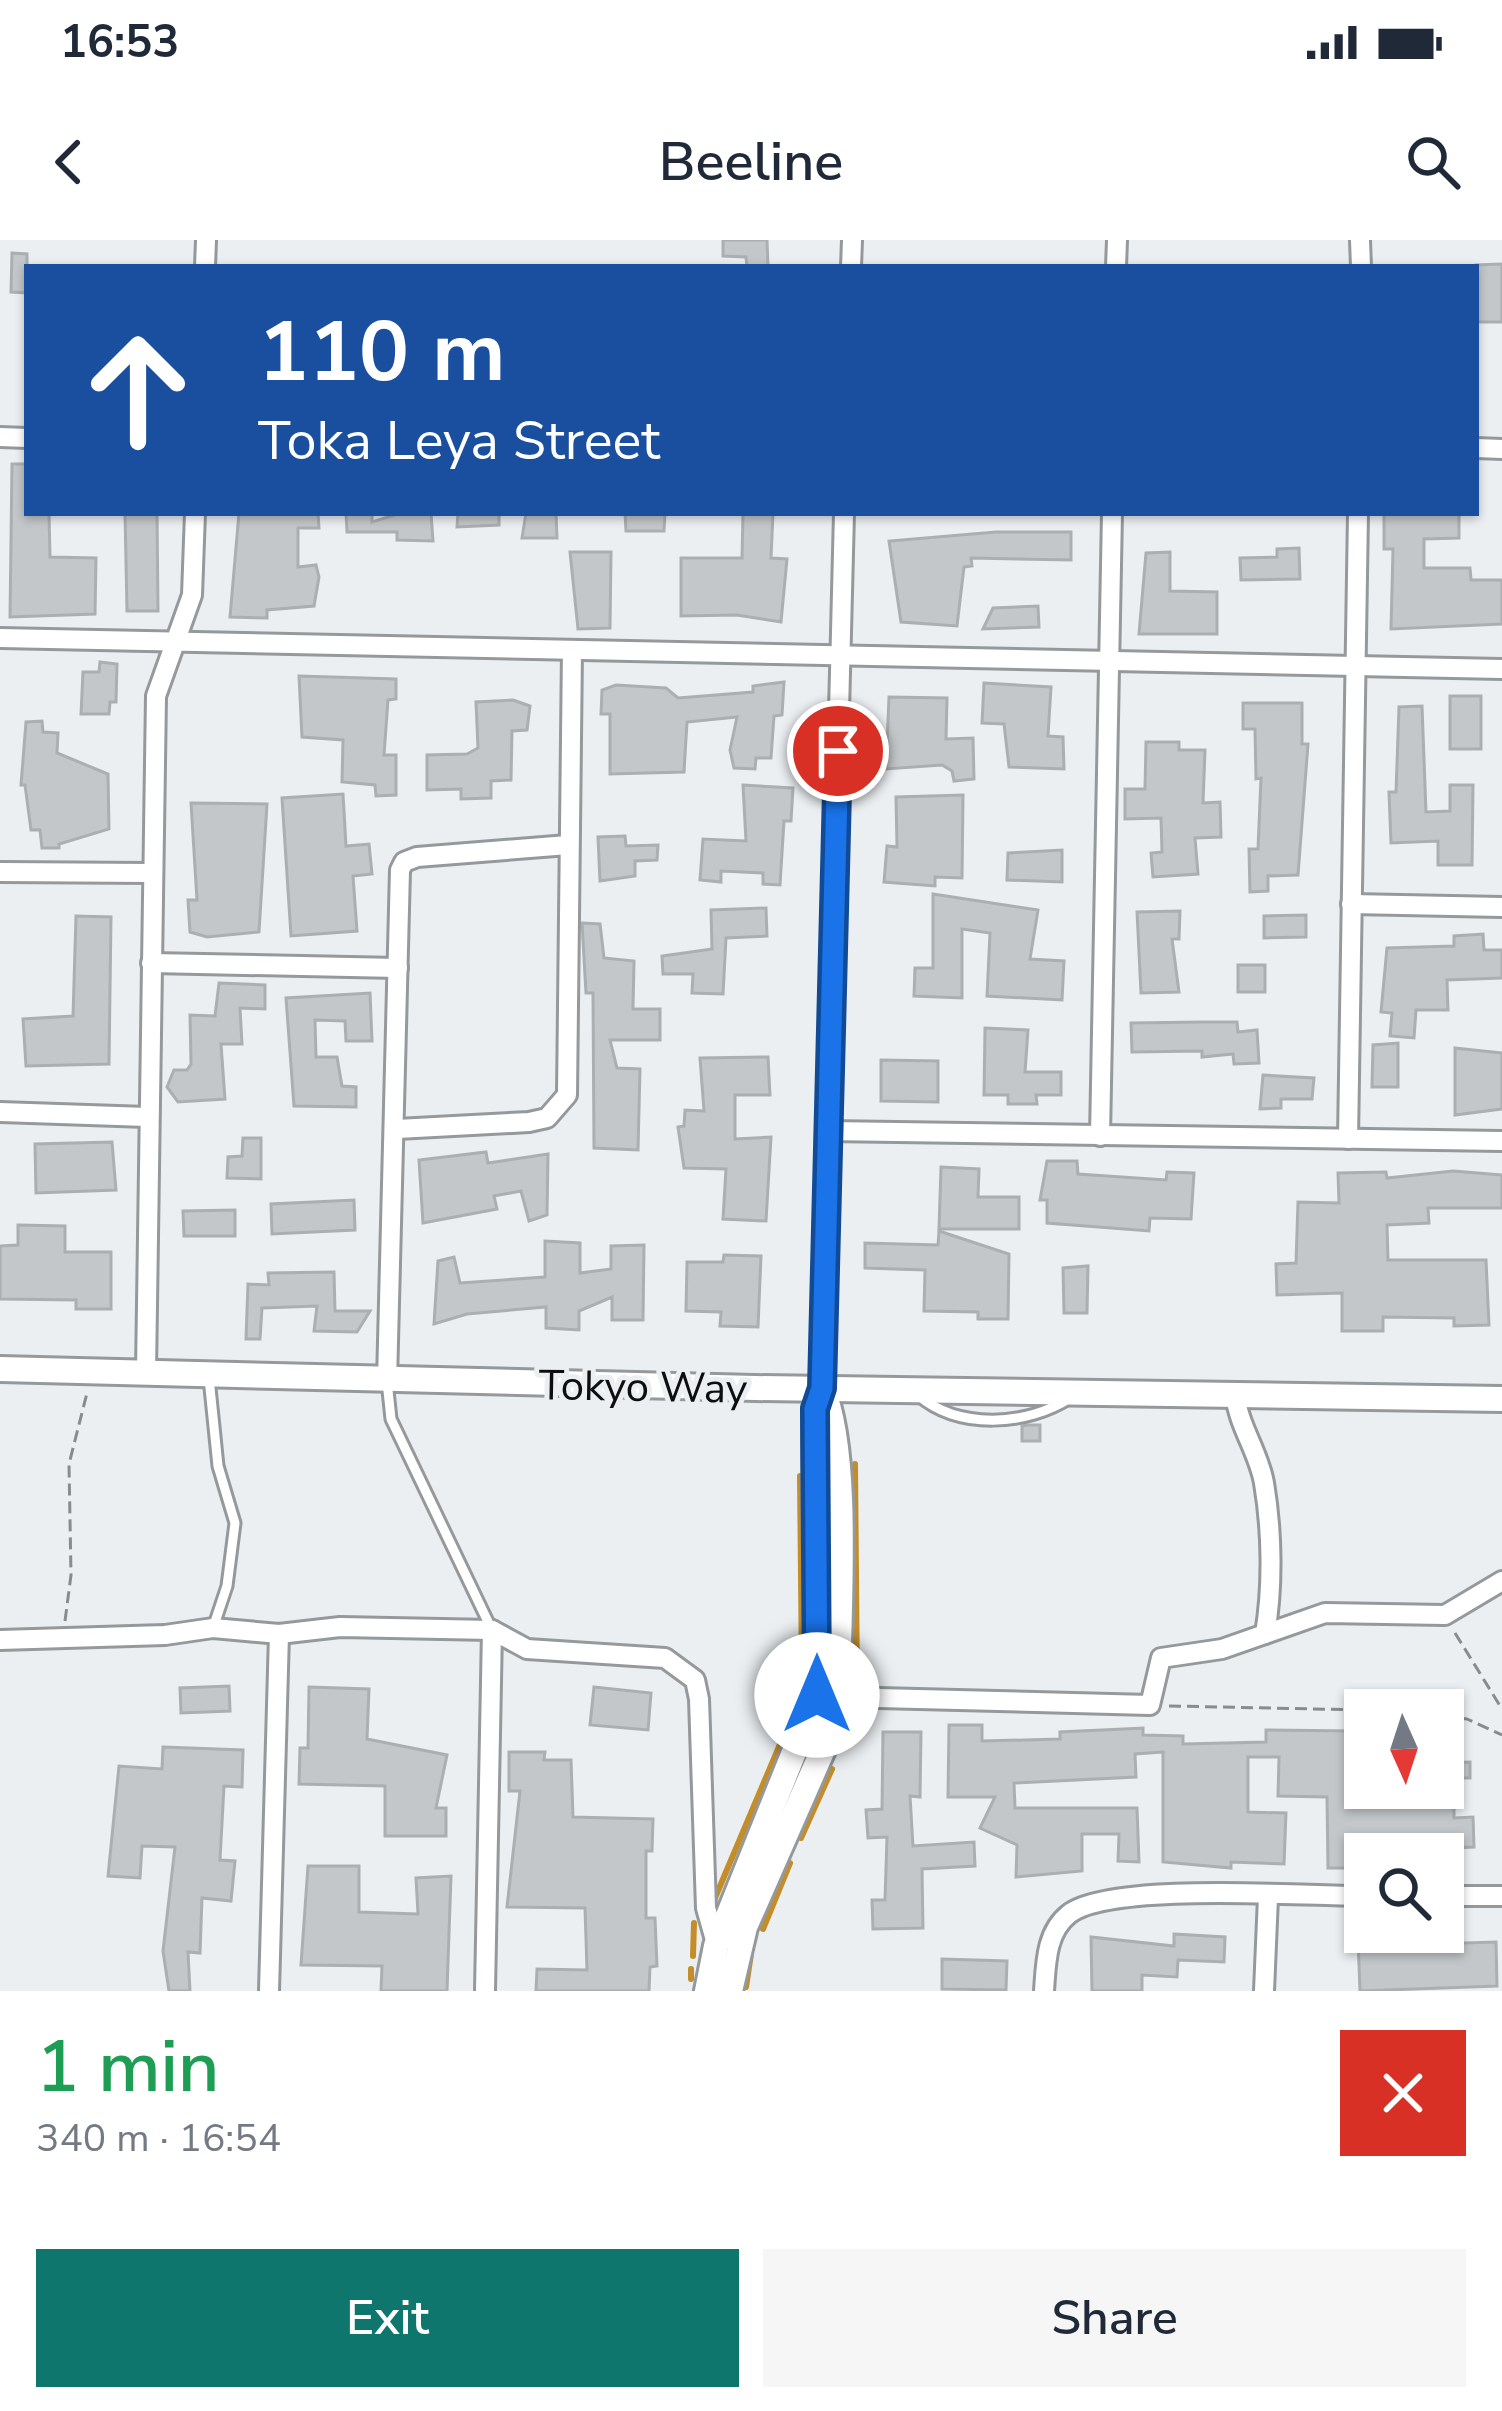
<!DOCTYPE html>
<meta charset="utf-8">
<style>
:root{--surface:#fff;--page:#f6f6f7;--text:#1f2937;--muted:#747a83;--accent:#0f766e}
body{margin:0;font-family:"Nunito Sans",sans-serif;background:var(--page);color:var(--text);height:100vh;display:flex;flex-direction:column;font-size:45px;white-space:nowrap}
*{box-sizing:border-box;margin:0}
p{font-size:39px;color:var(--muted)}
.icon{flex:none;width:66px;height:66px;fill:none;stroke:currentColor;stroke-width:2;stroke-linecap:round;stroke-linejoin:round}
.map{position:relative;height:1751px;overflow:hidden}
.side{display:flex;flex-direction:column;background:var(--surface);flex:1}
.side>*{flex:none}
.banner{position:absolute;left:24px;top:24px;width:1455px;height:252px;border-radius:0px;box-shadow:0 3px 9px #0004;background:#1a4fa0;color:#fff;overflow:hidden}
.needle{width:78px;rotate:177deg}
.tools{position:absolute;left:1344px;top:1449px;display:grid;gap:24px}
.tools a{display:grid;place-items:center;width:120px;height:120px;border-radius:0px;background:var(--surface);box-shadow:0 3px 9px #0004;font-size:60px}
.pin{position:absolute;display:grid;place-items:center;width:102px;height:102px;color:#fff;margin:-51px;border:6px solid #fff;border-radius:50%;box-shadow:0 3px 12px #0007}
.me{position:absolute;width:132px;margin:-66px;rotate:0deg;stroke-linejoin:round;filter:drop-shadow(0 0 9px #0008)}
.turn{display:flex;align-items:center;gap:42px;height:252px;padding:0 36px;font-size:54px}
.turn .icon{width:156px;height:156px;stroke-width:2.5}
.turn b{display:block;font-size:84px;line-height:102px}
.round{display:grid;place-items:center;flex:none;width:126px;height:126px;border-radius:0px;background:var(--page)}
.overview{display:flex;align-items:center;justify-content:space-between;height:204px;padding:0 36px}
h1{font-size:72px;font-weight:600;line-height:90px;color:#1e9e55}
.primary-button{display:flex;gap:24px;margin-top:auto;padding:24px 36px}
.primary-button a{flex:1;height:138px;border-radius:0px;background:var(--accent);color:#fff;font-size:48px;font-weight:600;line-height:138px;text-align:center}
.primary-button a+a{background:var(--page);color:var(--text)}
.status{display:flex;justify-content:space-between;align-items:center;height:84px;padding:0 60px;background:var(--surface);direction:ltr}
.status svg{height:33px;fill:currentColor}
header{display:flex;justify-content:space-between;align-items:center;height:156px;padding:0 36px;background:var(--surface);font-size:54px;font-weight:600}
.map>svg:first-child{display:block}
</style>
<div class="status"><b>16:53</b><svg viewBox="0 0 49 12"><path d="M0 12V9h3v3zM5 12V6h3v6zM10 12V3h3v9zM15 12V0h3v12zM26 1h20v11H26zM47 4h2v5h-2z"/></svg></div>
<header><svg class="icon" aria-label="back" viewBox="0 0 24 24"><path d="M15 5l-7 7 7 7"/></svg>Beeline<svg class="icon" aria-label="search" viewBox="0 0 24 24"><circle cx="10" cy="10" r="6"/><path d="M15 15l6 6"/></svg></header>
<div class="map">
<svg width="1502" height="1751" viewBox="0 0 1502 1751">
<rect width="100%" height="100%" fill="#ebeff2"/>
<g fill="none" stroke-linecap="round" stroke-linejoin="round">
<g stroke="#c38e2a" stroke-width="6">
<polyline points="855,1224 857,1447"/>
<polyline points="839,1510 850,1476"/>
<polyline points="801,1598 832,1529"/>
<polyline points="715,1658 784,1495 802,1436 800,1236"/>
<polyline points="763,1689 790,1623"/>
<polyline points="693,1716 694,1683"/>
<polyline points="691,1739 691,1729"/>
<polyline points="746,1747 751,1714"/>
</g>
</g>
<g fill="#c3c7c9" stroke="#acafb2" stroke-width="3">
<polygon points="723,0 767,0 768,27 747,27 746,17 723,16"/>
<polygon points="12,13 27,14 27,53 11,52"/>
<polygon points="1502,24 1502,82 1476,82 1476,25"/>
<polygon points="12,224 27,224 27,273 49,273 50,317 96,318 95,374 10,377"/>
<polygon points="125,273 157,273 158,371 127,371"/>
<polygon points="239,273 318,273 319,288 298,288 298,327 316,325 319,337 314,366 267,370 267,378 230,377"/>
<polygon points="346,273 372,273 372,282 401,273 431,273 433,301 397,300 397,292 347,292"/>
<polygon points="458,273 499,273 499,285 457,287"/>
<polygon points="526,273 556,273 557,298 522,298"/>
<polygon points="625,273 665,273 664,291 626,291"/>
<polygon points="743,273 773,273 771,318 787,319 781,382 737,375 681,376 681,318 742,318"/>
<polygon points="1384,273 1459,273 1459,298 1424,299 1424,328 1470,328 1471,340 1502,340 1502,384 1391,389 1393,309 1384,309"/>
<polygon points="996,292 1071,292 1071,320 971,318 972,326 964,327 957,386 901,382 889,301"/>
<polygon points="1299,308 1300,339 1241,340 1240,318 1277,317 1277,309"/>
<polygon points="570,312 611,312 610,388 578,389"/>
<polygon points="1170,312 1170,351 1217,352 1217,394 1139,394 1146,313"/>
<polygon points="1038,366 1039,387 983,389 993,368"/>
<polygon points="100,422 117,424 116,462 110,462 109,474 81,474 83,432 99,432"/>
<polygon points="299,436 396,439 396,459 388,460 384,515 396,515 396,555 376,556 375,545 342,542 343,500 302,497"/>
<polygon points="784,442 782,475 774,476 771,518 756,518 755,529 734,528 730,510 737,477 687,482 684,532 610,534 610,474 601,474 602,450 616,445 666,448 678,458 753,452 753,446"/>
<polygon points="984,443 1051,447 1048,496 1063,497 1064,529 1009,527 1004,484 982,483"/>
<rect x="1450" y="456" width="31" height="53"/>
<polygon points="889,457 947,458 946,499 973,498 974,539 954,541 952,531 942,525 886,529"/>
<polygon points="513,460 530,466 527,490 512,491 511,540 491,541 491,558 461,559 461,549 427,550 427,515 467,514 478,508 476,462"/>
<polygon points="1243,463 1302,463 1302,504 1308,504 1298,635 1268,636 1268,651 1250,652 1249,609 1258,609 1261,538 1256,539 1255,489 1243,489"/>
<polygon points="1422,466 1426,572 1450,571 1450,545 1473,545 1472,625 1438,625 1438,601 1391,603 1389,552 1396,552 1399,467"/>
<polygon points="42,481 43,492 58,493 57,513 108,534 109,589 59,604 59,608 42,608 40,590 31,590 25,545 21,545 26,482"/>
<polygon points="1146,502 1179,502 1179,510 1205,510 1203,563 1220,562 1221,597 1195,598 1198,634 1153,637 1151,613 1162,612 1161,578 1125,579 1125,549 1145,549"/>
<polygon points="743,545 793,548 791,581 784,581 780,645 763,644 763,633 721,631 721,642 700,640 703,599 746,601"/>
<polygon points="343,554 346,606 369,604 372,634 353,636 357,691 291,696 282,558"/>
<polygon points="963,555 962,638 935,637 935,646 884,642 887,606 897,607 896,557"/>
<polygon points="191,563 267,564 259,692 207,697 190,692 188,660 197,660"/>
<polygon points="625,596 626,606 658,605 657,620 635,621 635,636 600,641 598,597"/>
<polygon points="1062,610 1062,642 1007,640 1008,613"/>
<polygon points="933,654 1038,670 1030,719 1064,721 1062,760 987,756 990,693 962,689 962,758 914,756 915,728 933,728"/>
<polygon points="766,668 767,696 726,698 723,754 692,753 693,734 663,734 662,716 712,709 711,670"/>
<polygon points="1180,671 1179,699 1172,699 1179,752 1141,753 1137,672"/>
<polygon points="1306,675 1306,697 1264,698 1264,676"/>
<polygon points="76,676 111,677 109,824 26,826 23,779 73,776"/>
<polygon points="582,683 600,684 604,718 634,721 633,769 660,769 660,800 610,800 617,828 640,829 638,910 594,908 593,753 586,753"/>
<polygon points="1483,694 1484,710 1502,710 1502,738 1447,740 1448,770 1416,770 1414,798 1390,796 1392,773 1381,772 1387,708 1454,706 1454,696"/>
<rect x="1238" y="725" width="27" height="27"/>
<polygon points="219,743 265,745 265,769 240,768 242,804 221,804 225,859 178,862 167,847 174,830 187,830 191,824 190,775 215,776"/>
<polygon points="370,753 372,801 346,801 345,781 315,780 316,817 337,817 342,846 356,847 356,867 294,866 286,758"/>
<polygon points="1203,782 1237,782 1238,792 1257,790 1259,823 1234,824 1233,814 1202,817 1202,811 1132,812 1131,783"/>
<polygon points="985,788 1028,790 1025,832 1061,832 1061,855 1036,855 1037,864 1008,864 1008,855 984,855"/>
<polygon points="1398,803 1398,847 1372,847 1373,805"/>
<polygon points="1455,808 1502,813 1502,869 1455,875"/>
<polygon points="768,817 770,855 735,855 735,899 771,897 766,981 723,979 726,929 684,928 678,887 684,886 685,870 704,871 700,818"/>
<polygon points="881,820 938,821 938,862 881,861"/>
<polygon points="1263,835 1314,838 1312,859 1281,859 1281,868 1260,869"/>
<polygon points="243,898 261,898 261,939 227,938 228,917 242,916"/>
<polygon points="112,902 116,950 36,953 35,904"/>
<polygon points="486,912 488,923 548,914 547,975 529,981 521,951 494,956 497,969 423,983 419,920"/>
<polygon points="1047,921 1077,921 1078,934 1166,940 1167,932 1194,933 1191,979 1150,978 1149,991 1047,983 1047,960 1040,960"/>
<polygon points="941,927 979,929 978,957 1019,957 1019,989 939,989"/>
<polygon points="1453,931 1502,935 1502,968 1428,968 1429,983 1387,985 1388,1020 1486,1020 1489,1085 1454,1086 1454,1078 1383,1077 1383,1091 1342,1091 1342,1053 1277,1055 1276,1024 1296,1023 1298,962 1339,963 1338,933 1386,932 1387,938"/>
<polygon points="354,960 355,990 272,994 271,964"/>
<polygon points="235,970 235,996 184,996 183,971"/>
<polygon points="18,985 65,986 65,1012 111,1012 111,1069 76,1069 76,1060 0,1059 0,1006 18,1005"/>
<polygon points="939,991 1009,1014 1008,1079 978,1079 978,1072 924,1071 925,1030 865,1028 865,1003 938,1005"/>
<polygon points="545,1001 580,1003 580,1033 611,1029 611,1006 644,1005 643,1080 612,1080 612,1057 579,1071 579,1090 546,1088 546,1067 467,1074 434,1084 438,1021 454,1017 460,1043 545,1037"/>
<polygon points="724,1015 761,1016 758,1087 720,1086 721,1072 686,1071 687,1022 723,1022"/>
<polygon points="1088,1026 1087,1073 1064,1073 1063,1028"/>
<polygon points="334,1032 335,1071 370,1071 357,1092 314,1091 317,1066 262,1068 260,1099 246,1099 248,1044 269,1045 268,1033"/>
<polygon points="1027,1185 1040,1185 1040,1201 1022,1201 1022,1186"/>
<polygon points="229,1446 230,1471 181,1473 180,1448"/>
<polygon points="309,1447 369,1449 367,1499 447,1515 436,1568 446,1568 446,1596 385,1596 385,1546 299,1544 300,1508 308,1508"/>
<polygon points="594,1447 651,1453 648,1490 590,1485"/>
<polygon points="949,1485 982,1485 982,1501 1060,1499 1060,1492 1143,1488 1143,1495 1183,1496 1183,1504 1266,1502 1266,1490 1354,1491 1354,1548 1454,1548 1454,1578 1473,1577 1474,1607 1452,1608 1452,1614 1361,1614 1361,1628 1328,1628 1327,1557 1278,1556 1279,1517 1248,1517 1248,1572 1286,1573 1284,1624 1231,1622 1231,1628 1163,1622 1163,1512 1135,1514 1136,1537 1014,1543 1015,1568 1137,1568 1139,1622 1118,1621 1119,1594 1082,1594 1082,1631 1016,1637 1017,1605 980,1588 995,1557 948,1557"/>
<polygon points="883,1492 921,1492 920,1557 910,1556 913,1606 974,1602 975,1626 922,1629 923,1688 873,1689 872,1660 885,1660 887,1597 868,1598 866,1570 882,1569"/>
<polygon points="163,1507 243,1510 242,1547 224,1546 220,1620 235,1621 231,1661 202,1658 200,1713 188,1712 190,1751 169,1751 163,1711 175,1607 142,1606 140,1638 108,1636 119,1526 162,1529"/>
<polygon points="509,1512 545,1512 544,1520 571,1520 573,1577 653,1579 652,1611 646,1611 646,1678 655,1678 657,1726 650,1727 649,1751 536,1751 537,1729 587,1730 585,1668 507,1667 520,1551 509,1551"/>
<polygon points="1470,1522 1470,1538 1443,1538 1443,1523"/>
<polygon points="308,1626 359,1626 359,1672 418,1674 416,1638 451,1636 447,1751 381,1751 382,1726 301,1725"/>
<polygon points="1380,1692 1431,1692 1431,1704 1496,1702 1497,1746 1360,1751 1358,1698 1380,1697"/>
<polygon points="1174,1694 1225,1697 1224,1722 1178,1720 1177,1737 1142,1735 1142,1751 1092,1751 1091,1697 1174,1706"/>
<polygon points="942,1719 1007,1721 1006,1750 942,1749"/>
</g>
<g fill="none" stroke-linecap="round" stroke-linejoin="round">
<g stroke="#95999b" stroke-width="15">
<g id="lane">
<polyline points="209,1138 218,1226 235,1283 227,1346 213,1388"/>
<polyline points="387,1141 391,1179 491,1388"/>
<path d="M918,1155C958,1190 1027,1186 1070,1158"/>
</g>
</g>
<g stroke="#95999b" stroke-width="24">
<g id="street">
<polyline points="1360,0 1361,27"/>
<polyline points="205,27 206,0"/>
<polyline points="851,27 852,0"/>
<polyline points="1116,27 1117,0"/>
<polyline points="0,197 27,198"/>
<polyline points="1476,208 1502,209"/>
<polyline points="0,398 1502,429"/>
<polyline points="0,632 151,633"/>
<polyline points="1351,664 1502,667"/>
<polyline points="151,723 398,728"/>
<polyline points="0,872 147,877"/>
<polyline points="397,889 529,882 547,878 567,855 572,410"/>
<polyline points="827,891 1502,901"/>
<polyline points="1100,896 1112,273"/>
<polyline points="1348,899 1358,273"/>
<polyline points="146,1132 156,456 192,355 195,273"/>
<polyline points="387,1141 400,630 404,622 417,617 568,605"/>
<polyline points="822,1148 844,273"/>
<path d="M1235,1155C1239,1187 1259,1213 1264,1243C1272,1290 1273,1347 1265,1394"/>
<polyline points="0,1400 165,1395 213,1388 279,1394 340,1387 492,1390 527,1409 665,1418 695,1440 699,1459 706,1668 717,1707"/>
<polyline points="838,1457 1150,1465 1161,1418 1222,1409 1325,1373 1445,1375 1502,1341"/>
<polyline points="1443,1656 1502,1656"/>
<polyline points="269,1751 279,1394"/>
<polyline points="485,1751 492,1390"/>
<path d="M1044,1751C1046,1723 1046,1692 1069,1674C1110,1642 1305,1656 1365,1656"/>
<polyline points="1264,1751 1268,1657"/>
</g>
</g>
<g stroke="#95999b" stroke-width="30">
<g id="secondary">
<polyline points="0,1129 755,1148 1502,1159"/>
<polyline points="707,1751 716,1706 817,1455 815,1169 822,1148"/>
<path d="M730,1751L745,1687L832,1489L838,1457C838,1378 851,1215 822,1148"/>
</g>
</g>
<g stroke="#898c8e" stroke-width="3" stroke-dasharray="12 6" stroke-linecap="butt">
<polyline points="65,1381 71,1335 69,1224 87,1153"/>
<polyline points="1455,1393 1502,1469"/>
<polyline points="1169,1466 1365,1470"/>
<polyline points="1443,1476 1467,1479 1502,1495"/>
</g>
<use href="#lane" stroke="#fff" stroke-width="9"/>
<use href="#street" stroke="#fff" stroke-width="18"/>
<use href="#secondary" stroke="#fff" stroke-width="24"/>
</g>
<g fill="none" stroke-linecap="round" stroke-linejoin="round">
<g stroke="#114b97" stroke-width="30">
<polyline id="route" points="817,1455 815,1169 822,1148 838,511"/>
</g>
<use href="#route" stroke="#1a73e8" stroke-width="21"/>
</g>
<g text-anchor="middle" stroke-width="10" stroke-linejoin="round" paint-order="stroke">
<g font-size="42" fill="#0d0f0f" stroke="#ebeff2">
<text transform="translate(643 1146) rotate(1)" y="15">Tokyo Way</text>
</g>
</g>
</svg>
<div class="tools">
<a><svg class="needle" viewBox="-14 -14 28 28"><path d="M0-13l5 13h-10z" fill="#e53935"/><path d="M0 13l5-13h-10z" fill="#747a83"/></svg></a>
<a><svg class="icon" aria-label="search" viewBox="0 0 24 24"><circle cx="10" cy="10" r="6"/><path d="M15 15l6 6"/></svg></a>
</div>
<div class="pin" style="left:838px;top:511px;background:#d93025"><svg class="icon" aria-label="arrive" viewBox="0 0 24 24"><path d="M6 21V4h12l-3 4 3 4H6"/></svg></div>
<svg class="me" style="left:817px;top:1455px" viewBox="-20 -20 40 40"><circle r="19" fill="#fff"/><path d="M0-13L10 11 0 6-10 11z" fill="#1a73e8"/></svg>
<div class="banner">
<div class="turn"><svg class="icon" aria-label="ahead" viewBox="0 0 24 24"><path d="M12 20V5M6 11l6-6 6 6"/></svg><div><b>110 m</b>Toka Leya Street</div></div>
</div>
</div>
<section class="side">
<div class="overview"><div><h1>1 min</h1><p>340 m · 16:54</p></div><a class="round" style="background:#d93025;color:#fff"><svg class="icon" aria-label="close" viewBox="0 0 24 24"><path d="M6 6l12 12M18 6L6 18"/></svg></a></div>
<div class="primary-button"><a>Exit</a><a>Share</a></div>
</section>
